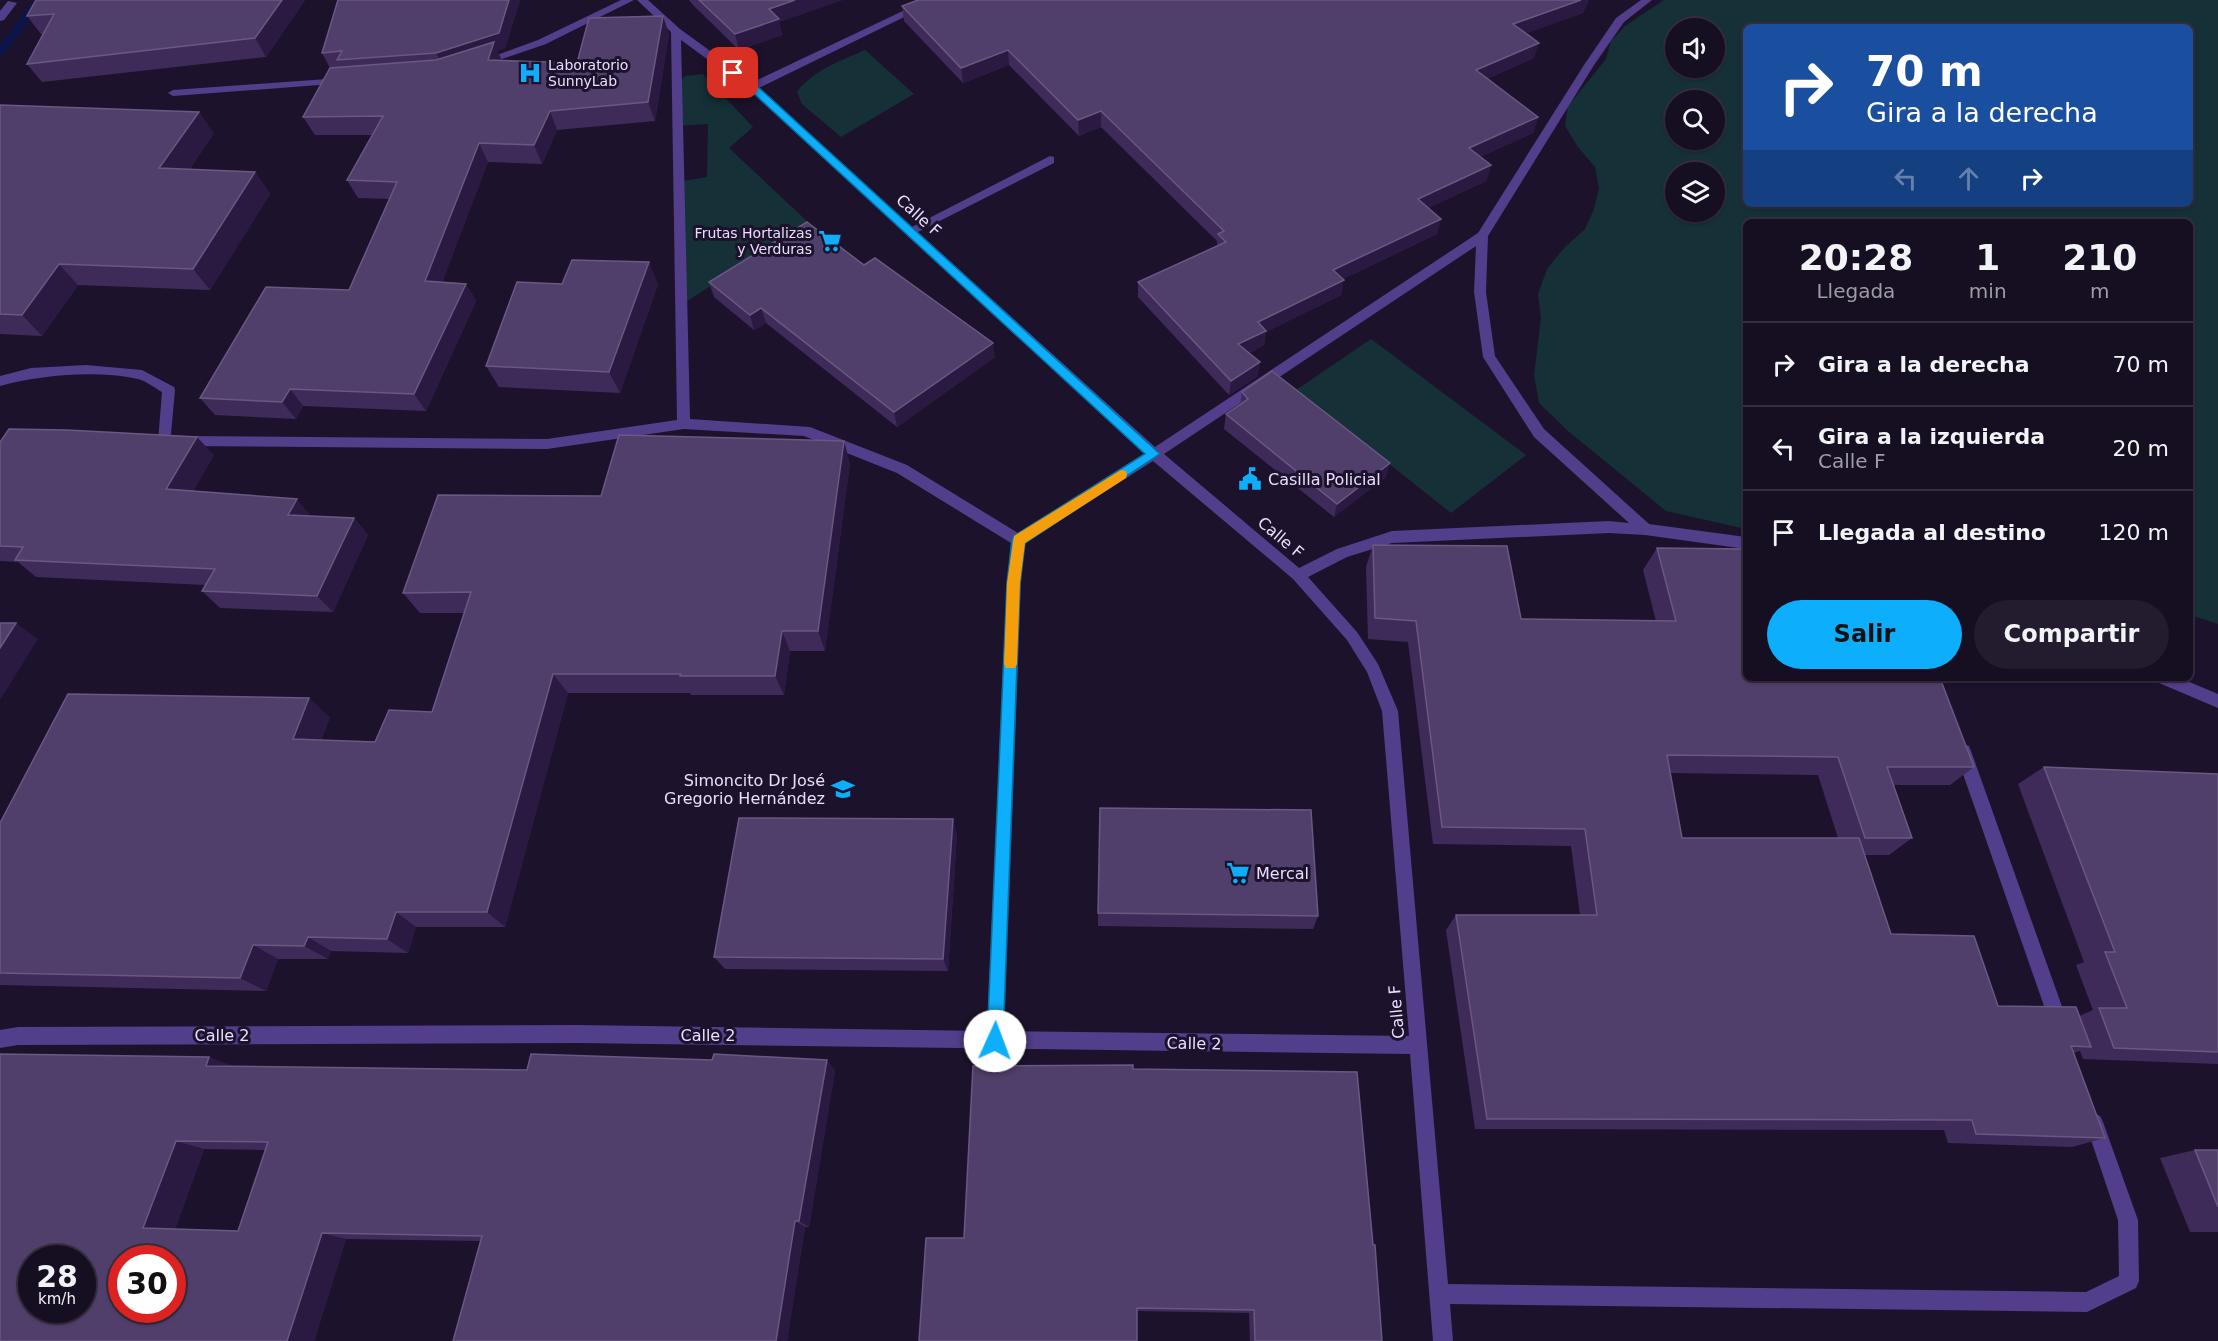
<!DOCTYPE html>
<html lang="es">
<meta charset="utf-8">
<style>
:root{--surface:#160e21;--page:#231c2e;--text:#f1f3f6;--muted:#9e9ca5;--line:#352e3f;--accent:#0daefb}
body{margin:0;font-family:"DejaVu Sans",sans-serif;background:var(--page);color:var(--text);height:100vh;display:flex;flex-direction:column;font-size:22px;white-space:nowrap}
*{box-sizing:border-box;margin:0}
p{font-size:20px;color:var(--muted)}
.icon{flex:none;width:33px;height:33px;fill:none;stroke:currentColor;stroke-width:2;stroke-linecap:round;stroke-linejoin:round}
.map{position:relative;flex:1;overflow:hidden}
.panel{position:absolute;left:1743px;top:219px;width:450px;height:462px;display:flex;flex-direction:column;background:var(--surface);border-radius:9px;box-shadow:0 2px 4px #0004,0 0 0 2px var(--line)}
.panel>*{flex:none}
.hud{position:absolute;left:1743px;top:24px;width:450px;height:183px;border-radius:9px;box-shadow:0 2px 4px #0004,0 0 0 2px var(--line);background:#1a4fa0;color:#fff;overflow:hidden}
.tools{position:absolute;left:1665px;top:18px;display:grid;gap:12px}
.tools a{display:grid;place-items:center;width:60px;height:60px;border-radius:50%;background:var(--surface);box-shadow:0 2px 4px #0004,0 0 0 2px var(--line);font-size:30px}
.speed{position:absolute;left:18px;top:1245px;display:flex;gap:12px;font-size:30px;font-weight:700;text-align:center}
.speed>*{display:grid;place-content:center;width:78px;height:78px;border-radius:50%;background:var(--surface);box-shadow:0 2px 4px #0004,0 0 0 2px var(--line);line-height:1}
.speed small{font-size:15px;font-weight:400}
.speed .limit{border:9px solid #d22;background:#fff;color:#111}
.pin{position:absolute;display:grid;place-items:center;width:51px;height:51px;color:#fff;margin:-26px;border-radius:12px;box-shadow:0 3px 9px #0006}
.me{position:absolute;width:66px;margin:-33px;rotate:2deg;stroke-linejoin:round;filter:drop-shadow(0 0 4px #0008)}
.turn{display:flex;align-items:center;gap:21px;height:126px;padding:0 24px;font-size:27px}
.turn .icon{width:78px;height:78px;stroke-width:2.5}
.turn b{display:block;font-size:42px;line-height:51px}
.lanes{display:flex;align-items:center;height:57px;padding:0 24px;background:#0003;justify-content:center;gap:30px;direction:ltr}
.lanes .off{opacity:.35}
.eta{display:flex;justify-content:space-evenly;align-items:center;height:102px;text-align:center}
.eta b{font-size:36px;font-weight:600;line-height:42px}
.primary-button{display:flex;gap:12px;margin-top:auto;padding:12px 24px}
.primary-button a{flex:1;height:69px;border-radius:36px;background:var(--accent);color:#111;font-size:24px;font-weight:600;line-height:69px;text-align:center}
.primary-button a+a{background:var(--page);color:var(--text)}
ul{padding:0;list-style:none}
li{display:flex;align-items:center;gap:18px;height:84px;padding:0 24px;border-top:2px solid var(--line)}
li div{flex:1}
li b{display:block;font-size:22px}
li em{font-style:normal}
.map>svg:first-child{display:block}
</style>
<div class="map">
<svg width="2218" height="1341" viewBox="0 0 2218 1341">
<rect width="100%" height="100%" fill="#1d122c"/>
<g fill="#153036" fill-rule="evenodd">
<path d="M1664,0H2218V624L2190,615V222H1746V529L1666,511L1568,431L1539,403L1534,375L1541,318L1538,294L1547,269L1564,248L1585,229L1594,209L1599,188L1595,167L1578,147L1565,126L1568,106L1606,59L1611,41L1625,26ZM1746,27H2190V204H1746ZM1676,28H1714V68H1676ZM1676,100H1714V140H1676ZM1676,172H1714V212H1676Z"/>
<path d="M865,50L914,94L841,137L802,104L797,92C813,70 841,61 865,50Z"/>
<polygon points="703,74 753,127 729,148 809,223 681,305 677,182 707,177 708,124 676,126 676,85 685,76"/>
<polygon points="1371,339 1526,455 1451,513 1296,390"/>
</g>
<g fill="none" stroke-linecap="round" stroke-linejoin="round">
<polygon fill="#0c154b" fill-rule="evenodd" points="34,0 44,0 4,54 0,55 0,45"/>
<g fill="#523e8a" fill-rule="evenodd">
<polygon points="1050,156 1054,157 1054,163 914,234 906,234 904,231"/>
<path d="M86,365L142,370L174,387L175,390L170,445L165,446L158,441L162,392C155,388 146,381 138,379C95,370 42,375 0,386V376L31,368Z"/>
</g>
<g fill="#523e8a" fill-rule="evenodd">
<polygon points="621,0 634,0 546,44 487,64 479,64 478,62 538,40"/>
<path d="M637,0H648L680,29L753,82L926,0H939L759,88L1155,447L1478,233L1584,65L1616,18L1641,0H1652L1624,22L1594,65L1488,236L1486,292L1495,356L1544,429L1649,524L1746,537V549L1645,535L1609,533L1392,543L1347,557L1308,577L1357,632L1378,664L1398,711L1448,1284L2086,1292L2119,1276L2118,1220L2085,1122L2088,1116L2094,1113L2100,1116L2103,1122L2138,1220L2139,1281L2136,1288L2087,1312L1450,1304L1453,1341H1433L1410,1054L578,1043L18,1045L0,1048V1030L18,1027L578,1025L987,1031L1007,583L1011,543L897,473L804,436L684,429L547,449L180,446L173,441L180,436L547,439L677,420L671,32ZM681,40L748,89L1145,453L1018,533L907,465L810,427L690,419ZM1476,246L1474,292L1483,357L1534,437L1629,523L1609,521L1392,531L1337,549L1299,568L1164,454ZM1153,461L1293,579L1347,640L1367,672L1382,711L1409,1036L1004,1031L1021,583L1025,543Z"/>
<polygon points="8,1 17,3 4,20 0,21 0,11"/>
<polygon points="341,78 346,81 345,83 173,96 168,93 173,90"/>
<polygon points="2156,678 2180,678 2218,694 2218,708 2159,683"/>
<polygon points="1963,744 1969,746 1971,751 2069,1026 2066,1032 2060,1035 2054,1032 2051,1026 1955,751 1957,746"/>
</g>
</g>
<g fill="#3f2b59" fill-rule="evenodd">
<polygon points="305,0 266,57 42,82 27,64 43,34 41,34 27,16"/>
<polygon points="338,0 520,0 505,48 497,51 502,60 577,63 669,34 655,121 557,130 542,164 488,162 442,282 466,284 476,301 426,411 303,406 296,419 215,415 200,398 349,290 389,199 358,198 347,180 373,135 315,135 303,117 330,68 322,53"/>
<polygon points="689,0 842,0 779,22 782,35 739,50 693,5"/>
<polygon points="918,0 1589,0 1583,13 1526,33 1534,58 1487,79 1538,117 1533,133 1480,157 1491,165 1486,181 1428,208 1441,219 1437,234 1343,279 1341,295 1266,332 1264,345 1249,353 1258,376 1229,395 1138,297 1138,282 1217,246 1217,241 1101,127 1079,136 1009,65 963,83 904,21 902,6"/>
<polygon points="0,105 214,133 189,170 255,172 270,194 210,290 78,285 42,336 0,334"/>
<polygon points="864,265 995,357 897,427 766,323 754,330 714,297 709,282"/>
<polygon points="658,284 620,393 499,387 486,366"/>
<polygon points="1242,392 1386,477 1334,517 1224,429 1226,414 1240,405"/>
<polygon points="0,442 214,455 193,491 312,516 354,518 368,535 333,612 220,608 202,591 206,585 36,577 18,562 0,561"/>
<polygon points="850,463 825,651 790,651 784,695 691,695 690,693 568,693 505,927 416,927 408,953 331,951 328,959 278,959 266,991 0,985 0,823 330,717 321,740 375,742 432,712 465,613 420,613 403,593 601,496"/>
<path d="M1373,545L1521,619L1656,621L1643,570L1657,548L1974,767L1950,785H1894L1912,838L1889,855H1864L1891,934L1998,1006L2079,1016L2093,1010L2076,965L2084,962L2018,784L2044,767L2218,774V1064L2083,1059L2080,1051L2073,1053L2105,1138L2072,1147L1948,1143L1944,1130L1475,1129L1446,930L1456,915H1580L1571,846L1433,844L1408,642L1368,639L1366,567ZM1670,773L1818,775L1838,838H1682Z"/>
<polygon points="957,834 948,971 725,969 714,957"/>
<polygon points="1098,913 1318,916 1313,929 1098,926"/>
<path d="M209,1057L232,1066L527,1070H835L809,1227H805L787,1341H453L480,1241L346,1239L314,1341H0ZM204,1149L266,1150L238,1231L175,1229Z"/>
<polygon points="2195,1150 2218,1150 2218,1232 2190,1232 2160,1158"/>
<polygon points="964,1238 1382,1341 1250,1341 1249,1313 1137,1311"/>
</g>
<g fill="#2a1940">
<polygon points="282,0 305,0 266,57 255,38"/>
<polygon points="509,0 520,0 505,48 497,51 502,60 444,68 436,53"/>
<polygon points="795,0 842,0 779,22 782,35 739,50 735,34 769,9"/>
<polygon points="1577,0 1589,0 1583,13 1509,40 1513,24"/>
<polygon points="663,16 669,34 655,121 648,102"/>
<polygon points="1539,43 1534,58 1471,86 1476,70"/>
<polygon points="1008,50 1009,65 963,83 961,68"/>
<polygon points="550,111 557,130 542,164 534,145"/>
<polygon points="1101,111 1101,127 1079,136 1078,120"/>
<polygon points="199,112 214,133 175,190 159,168"/>
<polygon points="1538,117 1533,133 1465,164 1469,148"/>
<polygon points="479,143 488,162 436,299 425,281"/>
<polygon points="1491,165 1486,181 1414,215 1418,199"/>
<polygon points="255,172 270,194 210,290 193,269"/>
<polygon points="1441,219 1437,234 1331,285 1333,270"/>
<polygon points="649,262 658,284 620,393 609,372"/>
<polygon points="59,264 78,285 42,336 22,315"/>
<polygon points="1344,280 1341,295 1266,332 1264,345 1236,359 1238,344 1258,322"/>
<polygon points="466,284 476,301 426,411 414,394"/>
<polygon points="761,308 766,323 754,330 750,315"/>
<polygon points="993,343 995,357 897,427 894,412"/>
<polygon points="1260,362 1258,376 1229,395 1231,381"/>
<polygon points="290,389 303,406 296,419 282,402"/>
<polygon points="197,437 214,455 184,507 166,489"/>
<polygon points="844,441 850,463 825,651 818,631"/>
<polygon points="1390,463 1386,477 1334,517 1337,504"/>
<polygon points="297,499 312,517 288,515"/>
<polygon points="354,518 368,535 333,612 317,596"/>
<polygon points="16,623 38,639 0,700 0,648"/>
<polygon points="782,631 790,651 784,695 775,676"/>
<polygon points="553,674 568,693 505,927 487,912"/>
<polygon points="309,698 330,717 314,757 293,739"/>
<polygon points="953,819 957,834 948,971 943,959"/>
<polygon points="396,912 416,927 408,953 387,939"/>
<polygon points="308,937 331,951 328,959 304,946"/>
<polygon points="253,945 278,959 266,991 240,978"/>
<polygon points="209,1057 235,1067 206,1066"/>
<polygon points="827,1060 835,1070 809,1227 799,1221"/>
<polygon points="176,1141 204,1149 173,1234 143,1228"/>
<polygon points="795,1221 805,1227 787,1341 776,1341"/>
<polygon points="322,1233 346,1239 314,1341 287,1341"/>
</g>
<g fill="#513f6b" stroke="#695882" stroke-width="1.5" fill-rule="evenodd">
<polygon points="36,0 282,0 255,38 27,64 54,14 27,16"/>
<polygon points="338,0 509,0 499,33 436,53 337,60 342,51 322,53"/>
<polygon points="699,0 795,0 769,9 779,19 735,34"/>
<polygon points="918,0 1581,0 1513,24 1539,43 1476,70 1538,117 1469,148 1491,165 1418,199 1441,219 1333,270 1344,280 1258,322 1266,331 1238,344 1260,362 1231,381 1138,282 1226,242 1218,234 1224,231 1101,111 1078,120 1008,50 961,68 902,6"/>
<polygon points="663,16 648,102 550,111 534,145 479,143 425,281 466,284 414,394 290,389 282,402 200,398 266,287 349,290 397,182 347,180 383,116 303,117 330,68 436,60 494,42 488,60 577,63 589,18"/>
<polygon points="0,105 199,112 159,168 255,172 193,269 59,264 22,315 0,314"/>
<polygon points="807,222 864,265 875,258 993,343 894,412 761,308 750,315 709,282"/>
<polygon points="572,260 649,262 609,372 486,366 517,282 562,284"/>
<polygon points="1272,371 1390,463 1337,504 1226,414 1248,399 1242,392"/>
<polygon points="9,429 67,430 197,437 166,489 297,499 288,515 354,518 317,596 202,591 215,569 15,560 23,547 0,546 0,442"/>
<polygon points="619,435 844,441 818,631 782,631 775,676 680,676 681,674 553,674 487,912 396,912 387,939 308,937 304,946 253,945 240,978 0,973 0,823 68,694 309,698 293,739 375,742 389,710 432,712 471,592 403,593 438,495 601,496"/>
<polygon points="1373,545 1507,546 1521,619 1676,621 1657,548 1746,549 1746,678 1940,678 1974,767 1887,767 1912,838 1865,838 1838,757 1667,755 1682,838 1859,838 1891,934 1974,936 1998,1006 2076,1007 2091,1047 2071,1046 2105,1138 1976,1134 1972,1120 1487,1119 1456,915 1597,915 1585,829 1442,827 1416,621 1375,618"/>
<polygon points="0,623 16,623 0,648"/>
<polygon points="2044,767 2218,774 2218,1052 2114,1048 2099,1008 2127,1008 2105,952 2115,952"/>
<polygon points="1100,808 1311,810 1318,916 1098,913"/>
<polygon points="739,818 953,819 943,959 714,957"/>
<path d="M0,1054L209,1057L206,1066L527,1070L531,1054L712,1060L714,1054L827,1060L799,1221H795L776,1341H453L482,1236L322,1233L287,1341H0ZM176,1141L268,1142L238,1231L143,1228ZM32,1258H82V1310H32ZM122,1258H172V1310H122Z"/>
<polygon points="1133,1065 1133,1069 1357,1072 1373,1245 1375,1245 1382,1341 1255,1341 1254,1310 1137,1308 1137,1341 919,1341 926,1238 964,1238 973,1066"/>
<polygon points="2195,1150 2218,1150 2218,1207"/>
</g>
<polygon fill="#0daefb" stroke="#0871a3" stroke-width="1.5" points="729,71 736,71 756,85 1160,454 1025,543 1020,583 1003,1041 1000,1046 995,1049 989,1046 987,1041 1007,583 1012,540 1014,536 1145,454 749,89 729,75"/>
<polygon fill="#f59e0b" points="1121,470 1126,471 1127,475 1126,478 1025,543 1020,583 1017,664 1015,668 1006,668 1004,664 1007,583 1014,536"/>
<defs>
<g id="hospital-bare" transform="scale(1.8)"><path d="M-5-5h3v3.5h4V-5h3V5h-3V1.5h-4V5h-3Z" fill="#0daefb" stroke="#1d122c" stroke-width="2.5" paint-order="stroke"/></g>
<g id="supermarket-bare" transform="scale(1.8)"><path d="M-6-5.5h2.5l.6 2H6L4.5 2H-2.5L-4.4-4H-6ZM-1.5 3.2a1.3 1.3 0 1 0 .1 0ZM3 3.2a1.3 1.3 0 1 0 .1 0Z" fill="#0daefb" stroke="#1d122c" stroke-width="2.5" paint-order="stroke"/></g>
<g id="civic-bare" transform="scale(1.8)"><path d="M-.6-6.5H3V-4.5H.6V-3L4-1V1h2V6H-6V1h2V-1L-.6-3ZM-1.2 2.5V6h2.4V2.5Z" fill="#0daefb" stroke="#1d122c" stroke-width="2.5" paint-order="stroke"/></g>
<g id="school-bare" transform="scale(1.8)"><path d="M0-5L7-2L0 1L-7-2ZM-4 1L0 2.5L4 1V4Q0 6-4 4Z" fill="#0daefb" stroke="#1d122c" stroke-width="2.5" paint-order="stroke"/></g>
</defs>
<g fill-rule="evenodd">
<use href="#hospital-bare" x="530" y="73"/>
<use href="#supermarket-bare" x="830" y="241"/>
<use href="#civic-bare" x="1250" y="479"/>
<use href="#school-bare" x="843" y="789"/>
<use href="#supermarket-bare" x="1238" y="873"/>
</g>
<g text-anchor="middle" stroke-width="6" stroke-linejoin="round" paint-order="stroke">
<g font-size="14" fill="#e9deff" stroke="#1d122c" text-anchor="start">
<text x="548" y="70">Laboratorio<tspan x="548" dy="16">SunnyLab</tspan></text>
<text x="812" y="238" text-anchor="end">Frutas Hortalizas<tspan x="812" dy="16">y Verduras</tspan></text>
</g>
<g font-size="16" fill="#e9deff" stroke="#1d122c">
<text transform="translate(919 215) rotate(42)" y="6">Calle F</text>
<text transform="translate(1281 537) rotate(40)" y="6">Calle F</text>
<text transform="translate(1396 1012) rotate(-95)" y="6">Calle F</text>
<text x="222" y="1041">Calle 2</text>
<text x="708" y="1041">Calle 2</text>
<text transform="translate(1194 1043) rotate(1)" y="6">Calle 2</text>
</g>
<g font-size="16" fill="#e9deff" stroke="#1d122c" text-anchor="start">
<text x="1268" y="485">Casilla Policial</text>
<text x="825" y="786" text-anchor="end">Simoncito Dr José<tspan x="825" dy="18">Gregorio Hernández</tspan></text>
<text x="1256" y="879">Mercal</text>
</g>
</g>
</svg>
<div class="tools">
<a><svg class="icon" aria-label="sound" viewBox="0 0 24 24"><path d="M4 9h4l5-4v14l-5-4H4zM17 9q2 3 0 6"/></svg></a>
<a><svg class="icon" aria-label="search" viewBox="0 0 24 24"><circle cx="10" cy="10" r="6"/><path d="M15 15l6 6"/></svg></a>
<a><svg class="icon" aria-label="layers" viewBox="0 0 24 24"><path d="M12 4l9 5-9 5-9-5zM3 14l9 5 9-5"/></svg></a>
</div>
<div class="speed"><div>28<small>km/h</small></div><div class="limit">30</div></div>
<div class="pin" style="left:733px;top:73px;background:#d93025"><svg class="icon" aria-label="arrive" viewBox="0 0 24 24"><path d="M6 21V4h12l-3 4 3 4H6"/></svg></div>
<svg class="me" style="left:995px;top:1041px" viewBox="-20 -20 40 40"><circle r="19" fill="#fff"/><path d="M0-13L10 11 0 6-10 11z" fill="#0daefb"/></svg>
<div class="hud">
<div class="turn"><svg class="icon" aria-label="right" viewBox="0 0 24 24"><path d="M7 20v-9h11M14 6l5 5-5 5"/></svg><div><b>70 m</b>Gira a la derecha</div></div>
<div class="lanes"><svg class="icon off" aria-label="left" viewBox="0 0 24 24"><path d="M17 20v-9H6M10 6l-5 5 5 5"/></svg><svg class="icon off" aria-label="ahead" viewBox="0 0 24 24"><path d="M12 20V5M6 11l6-6 6 6"/></svg><svg class="icon" aria-label="right" viewBox="0 0 24 24"><path d="M7 20v-9h11M14 6l5 5-5 5"/></svg></div>
</div>
<section class="panel">
<div class="eta">
<div><b>20:28</b><p>Llegada</p></div>
<div><b>1</b><p>min</p></div>
<div><b>210</b><p>m</p></div>
</div>
<ul>
<li><svg class="icon" aria-label="right" viewBox="0 0 24 24"><path d="M7 20v-9h11M14 6l5 5-5 5"/></svg><div><b>Gira a la derecha</b></div><em>70 m</em></li>
<li><svg class="icon" aria-label="left" viewBox="0 0 24 24"><path d="M17 20v-9H6M10 6l-5 5 5 5"/></svg><div><b>Gira a la izquierda</b><p>Calle F</p></div><em>20 m</em></li>
<li><svg class="icon" aria-label="arrive" viewBox="0 0 24 24"><path d="M6 21V4h12l-3 4 3 4H6"/></svg><div><b>Llegada al destino</b></div><em>120 m</em></li>
</ul>
<div class="primary-button"><a>Salir</a><a>Compartir</a></div>
</section>
</div>
